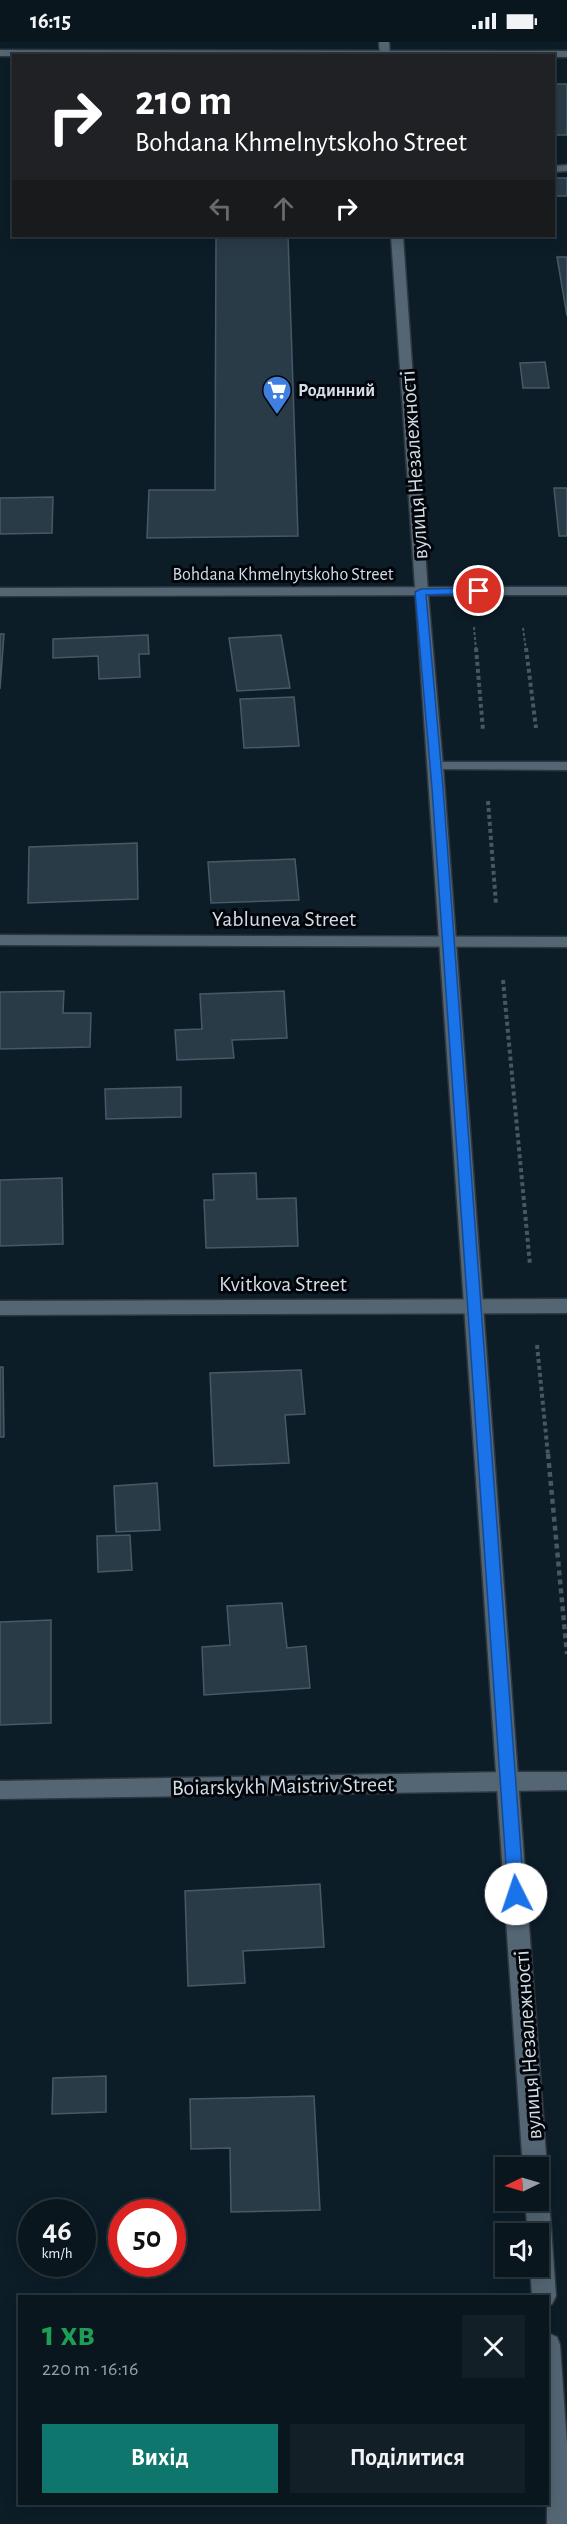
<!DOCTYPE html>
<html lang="uk">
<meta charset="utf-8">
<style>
:root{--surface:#09161e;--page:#121f27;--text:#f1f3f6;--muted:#999fa4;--line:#29353c;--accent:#0f766e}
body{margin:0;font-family:"Alegreya Sans",sans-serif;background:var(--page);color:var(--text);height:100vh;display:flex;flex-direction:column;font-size:22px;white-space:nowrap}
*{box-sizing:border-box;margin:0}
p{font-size:20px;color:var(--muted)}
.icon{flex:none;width:33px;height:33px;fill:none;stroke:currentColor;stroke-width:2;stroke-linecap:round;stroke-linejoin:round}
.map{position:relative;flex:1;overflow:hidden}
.side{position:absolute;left:18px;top:2253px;width:531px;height:210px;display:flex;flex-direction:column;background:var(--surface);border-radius:0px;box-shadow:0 3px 15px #0003,0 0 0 2px var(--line)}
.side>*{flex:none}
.top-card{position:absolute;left:12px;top:12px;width:543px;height:183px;border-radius:0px;box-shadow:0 3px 15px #0003,0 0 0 2px var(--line);background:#202124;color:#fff;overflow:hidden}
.needle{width:39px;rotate:265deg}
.buttons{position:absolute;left:495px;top:2115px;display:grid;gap:12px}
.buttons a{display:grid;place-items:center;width:54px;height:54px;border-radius:0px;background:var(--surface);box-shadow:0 3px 15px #0003,0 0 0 2px var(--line);font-size:30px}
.speed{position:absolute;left:18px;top:2157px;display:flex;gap:12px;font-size:30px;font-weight:700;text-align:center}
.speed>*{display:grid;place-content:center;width:78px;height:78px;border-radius:50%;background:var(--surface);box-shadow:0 3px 15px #0003,0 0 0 2px var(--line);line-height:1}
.speed small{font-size:15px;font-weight:400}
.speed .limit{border:9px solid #d22;background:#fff;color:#111}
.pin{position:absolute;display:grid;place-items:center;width:51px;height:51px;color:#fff;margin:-26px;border:3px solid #fff;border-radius:50%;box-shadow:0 2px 6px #0007}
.me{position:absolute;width:66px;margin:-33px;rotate:356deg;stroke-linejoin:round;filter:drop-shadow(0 0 4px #0008)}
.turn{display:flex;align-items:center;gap:21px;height:126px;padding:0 24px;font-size:27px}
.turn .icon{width:78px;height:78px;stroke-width:2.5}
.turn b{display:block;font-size:42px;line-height:51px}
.lanes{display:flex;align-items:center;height:57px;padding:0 24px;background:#0003;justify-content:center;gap:30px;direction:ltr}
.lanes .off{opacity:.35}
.round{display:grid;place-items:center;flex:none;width:63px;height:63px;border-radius:0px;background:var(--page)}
.headline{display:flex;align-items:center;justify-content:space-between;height:102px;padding:0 24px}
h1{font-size:36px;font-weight:700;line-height:45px;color:#1e9e55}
.cta{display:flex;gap:12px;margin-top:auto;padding:12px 24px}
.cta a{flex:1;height:69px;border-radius:0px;background:var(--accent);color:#fff;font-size:24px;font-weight:700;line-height:69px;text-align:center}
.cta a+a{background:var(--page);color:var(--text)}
.status{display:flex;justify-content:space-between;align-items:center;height:42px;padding:0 30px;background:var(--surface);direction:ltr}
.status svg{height:16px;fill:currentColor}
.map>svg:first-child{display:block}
</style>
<div class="status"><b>16:15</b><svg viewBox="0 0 49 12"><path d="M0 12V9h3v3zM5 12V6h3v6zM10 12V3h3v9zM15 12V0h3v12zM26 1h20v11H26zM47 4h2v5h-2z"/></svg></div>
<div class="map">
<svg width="567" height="2482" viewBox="0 0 567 2482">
<rect width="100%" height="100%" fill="#0c1d28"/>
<g fill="#2a3b48" stroke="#475967" stroke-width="1.5">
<rect x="554" y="42" width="13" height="51"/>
<rect x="554" y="136" width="13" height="18"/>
<polygon points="216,194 288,194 298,494 147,496 149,448 215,448"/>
<polygon points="557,215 567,215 567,274"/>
<polygon points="545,320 549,346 523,346 520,321"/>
<polygon points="554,446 567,446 567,494 559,494"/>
<polygon points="53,455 52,491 0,492 0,456"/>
<polygon points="0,592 4,592 0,647"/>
<polygon points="148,593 149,612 139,612 140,635 99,637 98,614 53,616 53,597"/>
<polygon points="281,593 290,646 237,649 229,596"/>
<polygon points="294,655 299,704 244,706 240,657"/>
<polygon points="137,801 138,857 28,861 29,805"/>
<polygon points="295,817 299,858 211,861 208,820"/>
<polygon points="64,949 63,971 91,971 90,1005 0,1007 0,950"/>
<polygon points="284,949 287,996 232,998 234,1016 177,1018 175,988 202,987 200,952"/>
<polygon points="181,1045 181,1075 106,1077 105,1047"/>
<polygon points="256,1131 257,1157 296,1156 298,1204 206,1206 204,1158 214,1158 213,1132"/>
<polygon points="62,1136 63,1202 0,1204 0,1138"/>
<polygon points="0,1325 3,1325 4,1395 0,1395"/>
<polygon points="301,1328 305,1372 285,1373 289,1421 214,1424 210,1331"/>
<polygon points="157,1441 160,1488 116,1490 114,1444"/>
<polygon points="130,1493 132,1528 98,1530 97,1494"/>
<polygon points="282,1561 287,1606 306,1604 310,1646 204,1653 202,1605 230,1603 227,1564"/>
<polygon points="51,1578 51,1681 0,1683 0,1580"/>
<polygon points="320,1842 324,1905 243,1909 245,1941 188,1944 185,1849"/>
<polygon points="106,2034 106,2070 52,2072 53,2036"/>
<polygon points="314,2054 320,2168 231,2170 230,2106 191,2107 190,2057"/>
</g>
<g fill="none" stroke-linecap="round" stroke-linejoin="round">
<g stroke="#2e363f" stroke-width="3">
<g id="lane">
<polygon points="567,123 567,129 554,130 554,124"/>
<polygon points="436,720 567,720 567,728 431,727 429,724 431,721"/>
</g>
</g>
<g stroke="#2e363f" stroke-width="3">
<g id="street">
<polygon points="0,8 567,9 567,15 0,14"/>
<polygon points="567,545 567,553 0,554 0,546"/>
<polygon points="0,893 567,895 567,905 0,903"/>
<polygon points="567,1257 567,1271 0,1273 0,1259"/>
<polygon points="508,1730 567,1730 567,1748 0,1757 0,1739"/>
</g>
</g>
<g stroke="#2e363f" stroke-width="3">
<g id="secondary">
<polygon points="379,0 389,0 390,14 380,14"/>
<polygon points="391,194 403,194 428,550 443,724 547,2126 543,2134 538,2135 538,2126 523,2126"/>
<polygon points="538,2148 545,2150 549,2158 556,2254 552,2262 548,2264 548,2254 532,2254 530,2224 538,2224 538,2192 528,2192 525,2158 538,2158"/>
<polygon points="548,2291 557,2295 560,2303 567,2402 567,2482 547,2482"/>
</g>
</g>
<g stroke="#485761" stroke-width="2" stroke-dasharray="3 2" stroke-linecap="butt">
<polyline points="474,585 476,608"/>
<polyline points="523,586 526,608"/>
</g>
<g stroke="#485761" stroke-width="4" stroke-dasharray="4 3" stroke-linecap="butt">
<polyline points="476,606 483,688"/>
<polyline points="526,606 536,686"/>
<polyline points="488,759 496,862"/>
<polyline points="503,938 530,1223"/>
<polyline points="537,1303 548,1413"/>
</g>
<polyline stroke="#485761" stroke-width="4.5" stroke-dasharray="5 4" stroke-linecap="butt" points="548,1412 567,1612"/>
<use href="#lane" fill="#546674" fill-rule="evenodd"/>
<use href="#street" fill="#546674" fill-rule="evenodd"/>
<use href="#secondary" fill="#546674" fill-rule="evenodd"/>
</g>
<polygon fill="#1a73e8" stroke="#114b97" stroke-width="1.5" points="479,546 485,549 483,551 426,553 443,746 524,1852 522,1857 516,1859 510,1857 508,1852 432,746 415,550 421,547"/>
<defs>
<g id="supermarket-pin" transform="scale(1.5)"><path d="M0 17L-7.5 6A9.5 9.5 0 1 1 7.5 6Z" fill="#3f7fe0" stroke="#02060b"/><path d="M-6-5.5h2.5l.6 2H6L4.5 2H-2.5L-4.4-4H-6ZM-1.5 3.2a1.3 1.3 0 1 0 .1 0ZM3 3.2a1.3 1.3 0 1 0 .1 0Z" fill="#fff"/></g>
</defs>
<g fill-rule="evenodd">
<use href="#supermarket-pin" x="277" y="348"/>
</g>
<g text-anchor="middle" stroke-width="6" stroke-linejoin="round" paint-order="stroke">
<g font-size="18" font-weight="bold" fill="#d3dde5" stroke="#02060b" text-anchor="start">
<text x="298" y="354">Родинний</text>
</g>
<g font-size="18" fill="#d3dde5" stroke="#02060b">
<text x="283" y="538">Bohdana Khmelnytskoho Street</text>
</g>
<g font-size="22" fill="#d3dde5" stroke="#02060b">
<text transform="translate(413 423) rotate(-94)" y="8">вулиця Незалежності</text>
<text x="284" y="884">Yabluneva Street</text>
<text x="283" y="1249">Kvitkova Street</text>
<text transform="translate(283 1743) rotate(-1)" y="8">Boiarskykh Maistriv Street</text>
<text transform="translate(527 2003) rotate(-94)" y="8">вулиця Незалежності</text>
</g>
</g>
</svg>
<div class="buttons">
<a><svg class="needle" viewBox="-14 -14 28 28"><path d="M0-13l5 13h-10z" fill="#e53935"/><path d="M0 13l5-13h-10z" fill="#999fa4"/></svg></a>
<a><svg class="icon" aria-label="sound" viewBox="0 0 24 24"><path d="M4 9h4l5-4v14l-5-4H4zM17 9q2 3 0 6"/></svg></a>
</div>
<div class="speed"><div>46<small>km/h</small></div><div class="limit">50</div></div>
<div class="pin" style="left:479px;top:549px;background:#d93025"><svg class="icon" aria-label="arrive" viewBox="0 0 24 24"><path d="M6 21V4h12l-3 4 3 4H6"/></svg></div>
<svg class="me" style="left:516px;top:1852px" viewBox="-20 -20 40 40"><circle r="19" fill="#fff"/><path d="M0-13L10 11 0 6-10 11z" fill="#1a73e8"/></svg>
<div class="top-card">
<div class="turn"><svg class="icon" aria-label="right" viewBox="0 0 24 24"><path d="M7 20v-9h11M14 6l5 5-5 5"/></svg><div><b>210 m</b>Bohdana Khmelnytskoho Street</div></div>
<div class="lanes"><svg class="icon off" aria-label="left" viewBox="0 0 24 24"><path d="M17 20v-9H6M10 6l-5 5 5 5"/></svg><svg class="icon off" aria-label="ahead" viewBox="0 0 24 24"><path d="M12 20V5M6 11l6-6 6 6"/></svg><svg class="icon" aria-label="right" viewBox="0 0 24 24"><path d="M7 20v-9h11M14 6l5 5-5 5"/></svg></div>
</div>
<section class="side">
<div class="headline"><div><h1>1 хв</h1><p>220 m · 16:16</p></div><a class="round"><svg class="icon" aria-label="close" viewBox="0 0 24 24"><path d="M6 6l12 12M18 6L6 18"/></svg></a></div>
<div class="cta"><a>Вихід</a><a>Поділитися</a></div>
</section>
</div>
